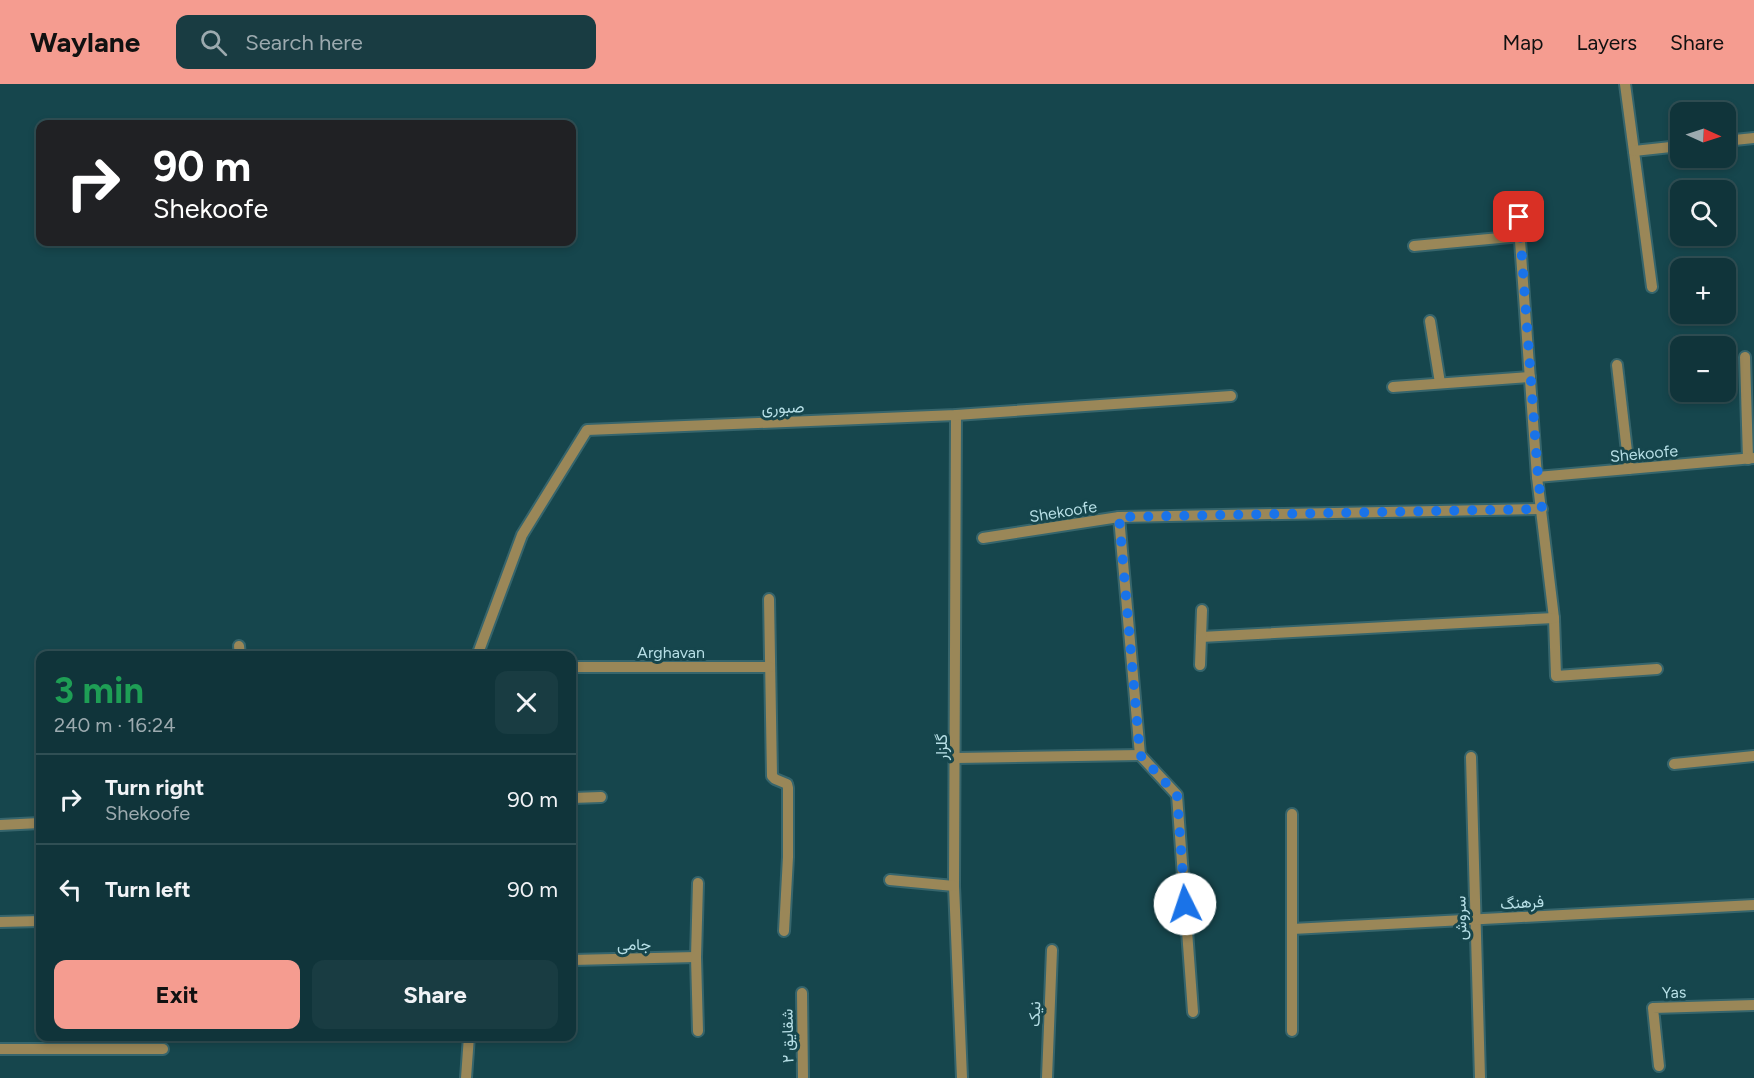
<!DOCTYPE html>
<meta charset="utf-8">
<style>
:root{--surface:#10343a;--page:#193c42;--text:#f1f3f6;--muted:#9caaaf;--line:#304f54;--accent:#f59c90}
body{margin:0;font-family:Figtree,Vazirmatn,sans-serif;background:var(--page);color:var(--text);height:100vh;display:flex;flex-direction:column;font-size:22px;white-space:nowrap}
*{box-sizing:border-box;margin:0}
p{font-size:20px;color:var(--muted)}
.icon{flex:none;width:33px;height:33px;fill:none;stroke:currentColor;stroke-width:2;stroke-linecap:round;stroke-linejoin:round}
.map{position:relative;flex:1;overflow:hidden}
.drawer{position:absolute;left:36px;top:567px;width:540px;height:390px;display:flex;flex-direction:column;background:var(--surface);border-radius:12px;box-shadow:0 3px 9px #0003,0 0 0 2px var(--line)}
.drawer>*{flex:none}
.guide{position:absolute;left:36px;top:36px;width:540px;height:126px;border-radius:12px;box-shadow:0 3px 9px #0003,0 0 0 2px var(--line);background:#202124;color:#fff;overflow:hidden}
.needle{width:39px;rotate:93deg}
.buttons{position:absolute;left:1670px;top:18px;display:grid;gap:12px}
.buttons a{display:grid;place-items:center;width:66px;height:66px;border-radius:12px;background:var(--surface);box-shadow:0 3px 9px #0003,0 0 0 2px var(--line);font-size:30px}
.pin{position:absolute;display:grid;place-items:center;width:51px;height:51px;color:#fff;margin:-26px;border-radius:12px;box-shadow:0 3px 9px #0006}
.me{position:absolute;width:66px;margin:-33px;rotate:356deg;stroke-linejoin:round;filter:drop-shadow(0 0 4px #0008)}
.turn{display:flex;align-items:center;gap:21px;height:126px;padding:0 18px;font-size:27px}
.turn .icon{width:78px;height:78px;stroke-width:2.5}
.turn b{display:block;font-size:42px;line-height:51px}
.round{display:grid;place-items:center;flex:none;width:63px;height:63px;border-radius:12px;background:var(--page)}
.overview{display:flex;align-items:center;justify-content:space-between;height:102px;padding:0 18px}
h1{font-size:36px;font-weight:700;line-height:45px;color:#1e9e55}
.primary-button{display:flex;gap:12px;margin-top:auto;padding:12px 18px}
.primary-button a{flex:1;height:69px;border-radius:12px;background:var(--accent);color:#111;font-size:24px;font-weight:700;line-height:69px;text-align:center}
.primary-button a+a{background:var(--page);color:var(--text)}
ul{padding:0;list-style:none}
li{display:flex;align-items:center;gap:18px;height:90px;padding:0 18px;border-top:2px solid var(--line)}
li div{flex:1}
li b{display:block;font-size:22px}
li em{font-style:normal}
header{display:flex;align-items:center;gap:36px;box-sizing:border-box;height:84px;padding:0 30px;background:var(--accent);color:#111}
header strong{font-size:28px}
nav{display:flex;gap:33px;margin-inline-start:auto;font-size:21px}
.search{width:420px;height:54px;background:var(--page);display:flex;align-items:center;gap:15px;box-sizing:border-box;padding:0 21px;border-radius:12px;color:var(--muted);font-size:22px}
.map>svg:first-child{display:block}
</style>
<header>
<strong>Waylane</strong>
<div class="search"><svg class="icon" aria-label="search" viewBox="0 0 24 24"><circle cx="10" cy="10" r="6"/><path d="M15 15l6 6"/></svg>Search here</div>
<nav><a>Map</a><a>Layers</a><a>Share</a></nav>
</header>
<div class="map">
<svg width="1754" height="994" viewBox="0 0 1754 994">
<rect width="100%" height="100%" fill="#16464d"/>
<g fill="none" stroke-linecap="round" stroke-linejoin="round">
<g stroke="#36656c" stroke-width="14">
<g id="minor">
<polyline points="1625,0 1652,203"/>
<polyline points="1725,57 1754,54"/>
<polyline points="1634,67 1680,62"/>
<polyline points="1517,115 1537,393 1554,534 1556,592 1657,585"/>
<polyline points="1414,162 1521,152"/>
<polyline points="1430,237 1440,299"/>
<polyline points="1745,273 1748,375"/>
<polyline points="1617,281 1629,385"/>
<polyline points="1393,303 1530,293"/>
<polyline points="956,331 954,802 962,994"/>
<polyline points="1537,393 1754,374"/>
<polyline points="1119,433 1140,671 1177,711 1193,928"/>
<polyline points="983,454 1119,433 1542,425"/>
<polyline points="769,515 772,692 775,695 787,700 788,704 788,773 784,847"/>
<polyline points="1201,553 1554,534"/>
<polyline points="239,562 240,572"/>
<polyline points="477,572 522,451 587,346 956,331 1231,312"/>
<polyline points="1200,581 1202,526"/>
<polyline points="572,583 770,583"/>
<polyline points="1471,673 1480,994"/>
<polyline points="956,674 1140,671"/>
<polyline points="1674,680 1754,672"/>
<polyline points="572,714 601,713"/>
<polyline points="0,741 40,739"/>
<polyline points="890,796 954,802"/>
<polyline points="0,838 40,837"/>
<polyline points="1292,845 1754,821"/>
<polyline points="572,876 696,873"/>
<polyline points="802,909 803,994"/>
<polyline points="698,947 696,873 698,799"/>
<polyline points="1292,947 1292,730"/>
<polyline points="0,965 163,965"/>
<polyline points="1659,982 1653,924 1754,921"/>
<polyline points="466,994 469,952"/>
<polyline points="1047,994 1052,866"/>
</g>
</g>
<use href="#minor" stroke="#9a8758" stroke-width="10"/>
</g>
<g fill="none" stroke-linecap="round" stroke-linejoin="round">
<polyline stroke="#1a73e8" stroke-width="10" stroke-dasharray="0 18" points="1185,820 1177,711 1140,671 1119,433 1542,425 1538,393 1519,133"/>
</g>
<g text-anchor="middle" stroke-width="6" stroke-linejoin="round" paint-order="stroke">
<g font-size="16" fill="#b7dfe6" stroke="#16464d">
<text transform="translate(783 323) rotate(-2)" y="6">صبوری</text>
<text transform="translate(1644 369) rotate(-5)" y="6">Shekoofe</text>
<text transform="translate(1063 427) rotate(-9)" y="6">Shekoofe</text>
<text x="671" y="574">Arghavan</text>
<text transform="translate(941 663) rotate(-90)" y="6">گلزار</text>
<text transform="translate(1522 818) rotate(-3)" y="6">فرهنگ</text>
<text transform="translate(1460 834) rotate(-91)" y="6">سروش</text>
<text transform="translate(634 860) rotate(-1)" y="6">جامی</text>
<text transform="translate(1674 908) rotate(-2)" y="6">Yas</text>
<text transform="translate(1034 930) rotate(-88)" y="6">نیک</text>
<text transform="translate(787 952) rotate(-91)" y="6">شقایق ۲</text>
</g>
</g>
</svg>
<div class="buttons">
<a><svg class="needle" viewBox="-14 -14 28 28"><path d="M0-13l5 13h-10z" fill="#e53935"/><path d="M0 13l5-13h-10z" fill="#9caaaf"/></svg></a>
<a><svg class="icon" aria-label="search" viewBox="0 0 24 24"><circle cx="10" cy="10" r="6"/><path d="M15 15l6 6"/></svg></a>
<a>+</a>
<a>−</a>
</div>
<div class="pin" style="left:1519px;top:133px;background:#d93025"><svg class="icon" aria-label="arrive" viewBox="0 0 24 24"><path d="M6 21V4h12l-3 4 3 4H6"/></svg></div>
<svg class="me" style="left:1185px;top:820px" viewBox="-20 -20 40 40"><circle r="19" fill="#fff"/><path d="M0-13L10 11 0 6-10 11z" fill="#1a73e8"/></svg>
<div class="guide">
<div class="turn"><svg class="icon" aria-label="right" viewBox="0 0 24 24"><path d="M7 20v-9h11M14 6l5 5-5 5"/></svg><div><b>90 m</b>Shekoofe</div></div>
</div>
<section class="drawer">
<div class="overview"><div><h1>3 min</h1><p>240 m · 16:24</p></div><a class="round"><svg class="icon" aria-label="close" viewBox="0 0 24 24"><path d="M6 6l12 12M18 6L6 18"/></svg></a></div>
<ul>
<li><svg class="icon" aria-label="right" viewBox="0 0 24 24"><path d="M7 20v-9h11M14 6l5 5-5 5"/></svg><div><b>Turn right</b><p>Shekoofe</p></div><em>90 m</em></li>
<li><svg class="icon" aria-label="left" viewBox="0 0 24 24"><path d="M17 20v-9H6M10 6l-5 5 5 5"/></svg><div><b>Turn left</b></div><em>90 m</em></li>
</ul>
<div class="primary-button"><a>Exit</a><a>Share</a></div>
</section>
</div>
